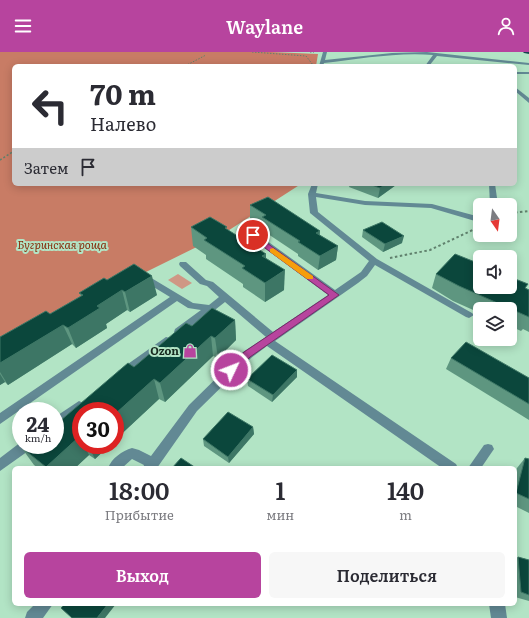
<!DOCTYPE html>
<html lang="ru">
<meta charset="utf-8">
<style>
:root{--surface:#fff;--page:#f7f7f7;--text:#2b2b33;--muted:#7c7c81;--accent:#b7449e}
body{margin:0;font-family:Literata,serif;background:var(--page);color:var(--text);height:100vh;display:flex;flex-direction:column;font-size:15px;white-space:nowrap}
*{box-sizing:border-box;margin:0}
p{font-size:13px;color:var(--muted)}
.icon{flex:none;width:22px;height:22px;fill:none;stroke:currentColor;stroke-width:2;stroke-linecap:round;stroke-linejoin:round}
.map{position:relative;flex:1;overflow:hidden}
.sheet{position:absolute;left:12px;top:414px;width:505px;height:140px;display:flex;flex-direction:column;background:var(--surface);border-radius:6px;box-shadow:0 2px 10px #0003}
.sheet>*{flex:none}
.banner{position:absolute;left:12px;top:12px;width:505px;height:122px;border-radius:6px;box-shadow:0 2px 10px #0003;background:#fff;color:var(--text);overflow:hidden}
.needle{width:26px;rotate:166deg}
.buttons{position:absolute;left:473px;top:146px;display:grid;gap:8px}
.buttons a{display:grid;place-items:center;width:44px;height:44px;border-radius:6px;background:var(--surface);box-shadow:0 2px 10px #0003;font-size:20px}
.speed{position:absolute;left:12px;top:350px;display:flex;gap:8px;font-size:20px;font-weight:700;text-align:center}
.speed>*{display:grid;place-content:center;width:52px;height:52px;border-radius:50%;background:var(--surface);box-shadow:0 2px 10px #0003;line-height:1}
.speed small{font-size:10px;font-weight:400}
.speed .limit{border:6px solid #d22;background:#fff;color:#111}
.pin{position:absolute;display:grid;place-items:center;width:34px;height:34px;color:#fff;margin:-17px;border:2px solid #fff;border-radius:50%;box-shadow:0 1px 4px #0007}
.me{position:absolute;width:44px;margin:-22px;rotate:47deg;stroke-linejoin:round;filter:drop-shadow(0 0 3px #0008)}
.turn{display:flex;align-items:center;gap:14px;height:84px;padding:0 12px;font-size:18px}
.turn .icon{width:52px;height:52px;stroke-width:2.5}
.turn b{display:block;font-size:28px;line-height:34px}
.then{display:flex;align-items:center;height:38px;padding:0 12px;background:#0003;gap:8px;font-size:15px}
.eta{display:flex;justify-content:space-evenly;align-items:center;height:68px;text-align:center}
.eta b{font-size:24px;font-weight:600;line-height:28px}
.primary-button{display:flex;gap:8px;margin-top:auto;padding:8px 12px}
.primary-button a{flex:1;height:46px;border-radius:6px;background:var(--accent);color:#fff;font-size:16px;font-weight:600;line-height:46px;text-align:center}
.primary-button a+a{background:var(--page);color:var(--text)}
header{display:flex;justify-content:space-between;align-items:center;height:52px;padding:0 12px;background:var(--accent);color:#fff;font-size:18px;font-weight:600}
.map>svg:first-child{display:block}
</style>
<header><svg class="icon" aria-label="menu" viewBox="0 0 24 24"><path d="M4 6h16M4 12h16M4 18h16"/></svg>Waylane<svg class="icon" aria-label="person" viewBox="0 0 24 24"><circle cx="12" cy="8" r="4"/><path d="M4 21q1-7 8-7t8 7"/></svg></header>
<div class="map">
<svg width="529" height="566" viewBox="0 0 529 566">
<rect width="100%" height="100%" fill="#b2e4c5"/>
<polygon fill="#cf9785" points="178,222 192,231 182,237 168,228"/>
<polygon fill="#c87c65" points="0,0 271,0 318,2 316,14 14,14 14,132 301,132 223,182 0,292"/>
<g fill="none" stroke-linecap="round" stroke-linejoin="round">
<g stroke="#60816d" stroke-width="1" stroke-dasharray="1.5 1.5" stroke-linecap="butt">
<polyline points="252,0 306,4 313,13"/>
<polyline points="310,0 314,0"/>
<polyline points="185,14 206,3"/>
</g>
<polyline stroke="#60816d" stroke-width="1.5" stroke-dasharray="2 2" stroke-linecap="butt" points="0,108 14,99"/>
<g stroke="#60816d" stroke-width="2" stroke-dasharray="2.5 2.5" stroke-linecap="butt">
<polyline points="510,161 529,159"/>
<polyline points="390,206 430,198 477,176"/>
</g>
<g fill="#628994" fill-rule="evenodd">
<path d="M323,0H327L325,8L392,1L427,0L529,11V13L437,4L429,14H425L433,3C397,0 360,7 324,11L323,14H319Z"/>
<rect x="515" y="20" width="14" height="2"/>
<polygon points="515,35 529,46 529,51 515,39"/>
<path d="M312,132H318L316,141L365,149L432,152L480,165V169H475L431,156L365,153L316,145L318,160L377,207L472,261L474,263L469,266L466,265L375,213L367,224L358,231L275,289L456,412L458,416H442L267,294L251,306L197,359L157,416H143L144,413L132,407L122,416H108C112,406 122,399 132,396L139,398L151,404L189,353L243,300L266,285L225,250L183,283L179,284L174,280L175,277L201,258L188,256L177,249L0,372V361L170,245L147,231L146,229L147,227H153L193,251L209,253L219,245L207,234L200,232L180,214L179,212L180,210H186L206,228L213,230L273,280L328,243L239,177V173H245L335,238L361,220L369,209L310,161L308,142Z"/>
<polygon points="489,132 495,132 498,153 490,153"/>
<polygon points="166,285 170,286 171,289 170,292 126,325 122,326 118,325 117,322 118,319"/>
<polygon points="79,349 83,351 85,354 83,357 55,377 55,365"/>
<polygon points="21,390 21,393 33,393 31,397 0,419 0,406"/>
<polygon points="488,392 492,393 494,397 481,416 468,416 484,393"/>
<polygon points="35,552 53,552 43,566 25,566 27,560"/>
<polygon points="489,552 505,552 507,566 491,566"/>
</g>
<polygon fill="#184550" fill-rule="evenodd" points="523,0 529,0 529,2 524,1"/>
</g>
<g fill="#5e9680">
<polygon points="350,132 397,132 396,133 378,146 349,135"/>
<polygon points="250,153 320,183 338,194 336,208 318,218 298,204 298,202 262,178 262,175 250,167"/>
<polygon points="191,175 227,178 266,207 284,238 265,250 243,235 243,232 206,207 206,203 193,194"/>
<polygon points="363,178 402,191 383,200 362,185"/>
<polygon points="436,222 526,236 529,238 529,280 523,277 521,279 510,274 510,257 480,257 480,261 453,249 432,236"/>
<polygon points="107,228 157,243 130,260 127,258 106,272 107,276 76,296 72,292 8,333 5,330 0,333 0,285 50,262 81,244 79,241"/>
<polygon points="235,268 236,288 218,306 213,304 165,350 159,347 115,388 115,359 81,359 81,393 110,393 95,407 89,403 75,416 38,416 34,413 21,395 60,369 192,274"/>
<polygon points="451,306 529,326 529,368 446,317"/>
<polygon points="297,318 297,325 272,350 248,334 247,327"/>
<polygon points="253,375 254,382 229,411 204,394 203,387"/>
<polygon points="525,406 529,407 529,461 515,454 515,425 517,416"/>
<polygon points="518,505 529,508 529,549 515,545 515,507"/>
</g>
<g fill="#3d7665">
<polygon points="386,132 397,132 396,133 378,146 380,136"/>
<polygon points="320,179 319,193 316,181"/>
<polygon points="404,184 402,191 383,200 385,192"/>
<polygon points="338,194 336,208 318,218 320,204"/>
<polygon points="266,202 266,221 262,204"/>
<polygon points="285,218 284,238 265,250 265,231"/>
<polygon points="152,224 157,243 130,260 125,240"/>
<polygon points="122,238 127,258 106,272 107,276 76,296 68,276 97,254"/>
<polygon points="235,268 236,288 218,306 215,286"/>
<polygon points="63,273 72,292 8,333 0,320 0,311"/>
<polygon points="211,284 213,304 165,350 160,331"/>
<polygon points="297,318 297,325 272,350 273,343"/>
<polygon points="0,322 5,330 0,333"/>
<polygon points="154,327 159,347 115,388 115,362"/>
<polygon points="253,375 254,382 229,411 228,405"/>
<polygon points="80,384 81,386 81,393 84,393 89,403 75,416 47,416 46,415"/>
<polygon points="88,393 110,393 95,407"/>
<polygon points="108,552 116,552 105,566 97,566"/>
</g>
<g fill="#0b473c" stroke="#3d7665">
<polygon points="369,132 386,132 380,136"/>
<polygon points="268,145 320,179 316,181 338,194 320,204 298,190 300,189 262,165 266,163 250,153"/>
<polygon points="210,165 227,175 225,176 266,202 262,204 285,218 265,231 242,216 245,214 204,188 207,186 191,175"/>
<polygon points="382,170 404,184 385,192 363,178"/>
<polygon points="455,202 480,212 480,235 510,235 510,225 528,232 525,236 529,238 529,265 459,234 436,222"/>
<polygon points="134,212 152,224 125,240 122,238 97,254 100,256 68,276 63,273 0,311 0,285 46,259 50,262 83,243 79,241 104,226 107,228"/>
<polygon points="212,256 235,268 215,286 211,284 160,331 154,327 115,362 115,359 81,359 81,385 80,384 46,415 21,395 23,393 55,393 55,366 60,369 128,311 134,315 186,271 192,274"/>
<polygon points="466,290 529,326 529,352 451,306"/>
<polygon points="272,303 297,318 273,343 247,327"/>
<polygon points="228,360 253,375 228,405 203,387"/>
<polygon points="181,406 196,416 172,416"/>
<polygon points="525,406 529,407 529,447 516,441"/>
<polygon points="518,505 529,508 529,543 521,540"/>
<polygon points="65,552 108,552 97,566 72,566 61,556"/>
</g>
<polygon fill="#b7449e" stroke="#772c67" points="253,181 339,243 250,305 234,321 227,321 226,318 227,315 244,300 329,243 250,185 249,183"/>
<polygon fill="#f59e0b" points="273,196 313,224 313,227 307,227 270,200 270,197"/>
<defs>
<g id="shop-bare" transform="scale(1.08)"><path d="M-5-2.5h2.3a2.7 3.5 0 0 1 5.4 0H5L5.5 6h-11ZM-1.5-2.5h3a1.5 2.3 0 0 0-3 0Z" fill="#b7449e" stroke="#b2e4c5" stroke-width="2.5" paint-order="stroke"/></g>
</defs>
<g fill-rule="evenodd">
<use href="#shop-bare" x="190" y="299"/>
</g>
<g text-anchor="middle" stroke-width="4" stroke-linejoin="round" paint-order="stroke">
<g font-size="11" font-style="italic" fill="#872c0c" stroke="#b2e4c5">
<text x="62" y="197">Бугринская роща</text>
</g>
<g font-size="11" font-weight="bold" fill="#172a1f" stroke="#b2e4c5" text-anchor="end">
<text x="179" y="303">Ozon</text>
</g>
</g>
</svg>
<div class="buttons">
<a><svg class="needle" viewBox="-14 -14 28 28"><path d="M0-13l5 13h-10z" fill="#e53935"/><path d="M0 13l5-13h-10z" fill="#7c7c81"/></svg></a>
<a><svg class="icon" aria-label="sound" viewBox="0 0 24 24"><path d="M4 9h4l5-4v14l-5-4H4zM17 9q2 3 0 6"/></svg></a>
<a><svg class="icon" aria-label="layers" viewBox="0 0 24 24"><path d="M12 4l9 5-9 5-9-5zM3 14l9 5 9-5"/></svg></a>
</div>
<div class="speed"><div>24<small>km/h</small></div><div class="limit">30</div></div>
<div class="pin" style="left:253px;top:183px;background:#d93025"><svg class="icon" aria-label="arrive" viewBox="0 0 24 24"><path d="M6 21V4h12l-3 4 3 4H6"/></svg></div>
<svg class="me" style="left:231px;top:318px" viewBox="-20 -20 40 40"><circle r="17" fill="#b7449e" stroke="#fff" stroke-width="3"/><path d="M0-11L8 9 0 5-8 9z" fill="#fff"/></svg>
<div class="banner">
<div class="turn"><svg class="icon" aria-label="left" viewBox="0 0 24 24"><path d="M17 20v-9H6M10 6l-5 5 5 5"/></svg><div><b>70 m</b>Налево</div></div>
<div class="then">Затем<svg class="icon" aria-label="arrive" viewBox="0 0 24 24"><path d="M6 21V4h12l-3 4 3 4H6"/></svg></div>
</div>
<section class="sheet">
<div class="eta">
<div><b>18:00</b><p>Прибытие</p></div>
<div><b>1</b><p>мин</p></div>
<div><b>140</b><p>m</p></div>
</div>
<div class="primary-button"><a>Выход</a><a>Поделиться</a></div>
</section>
</div>
